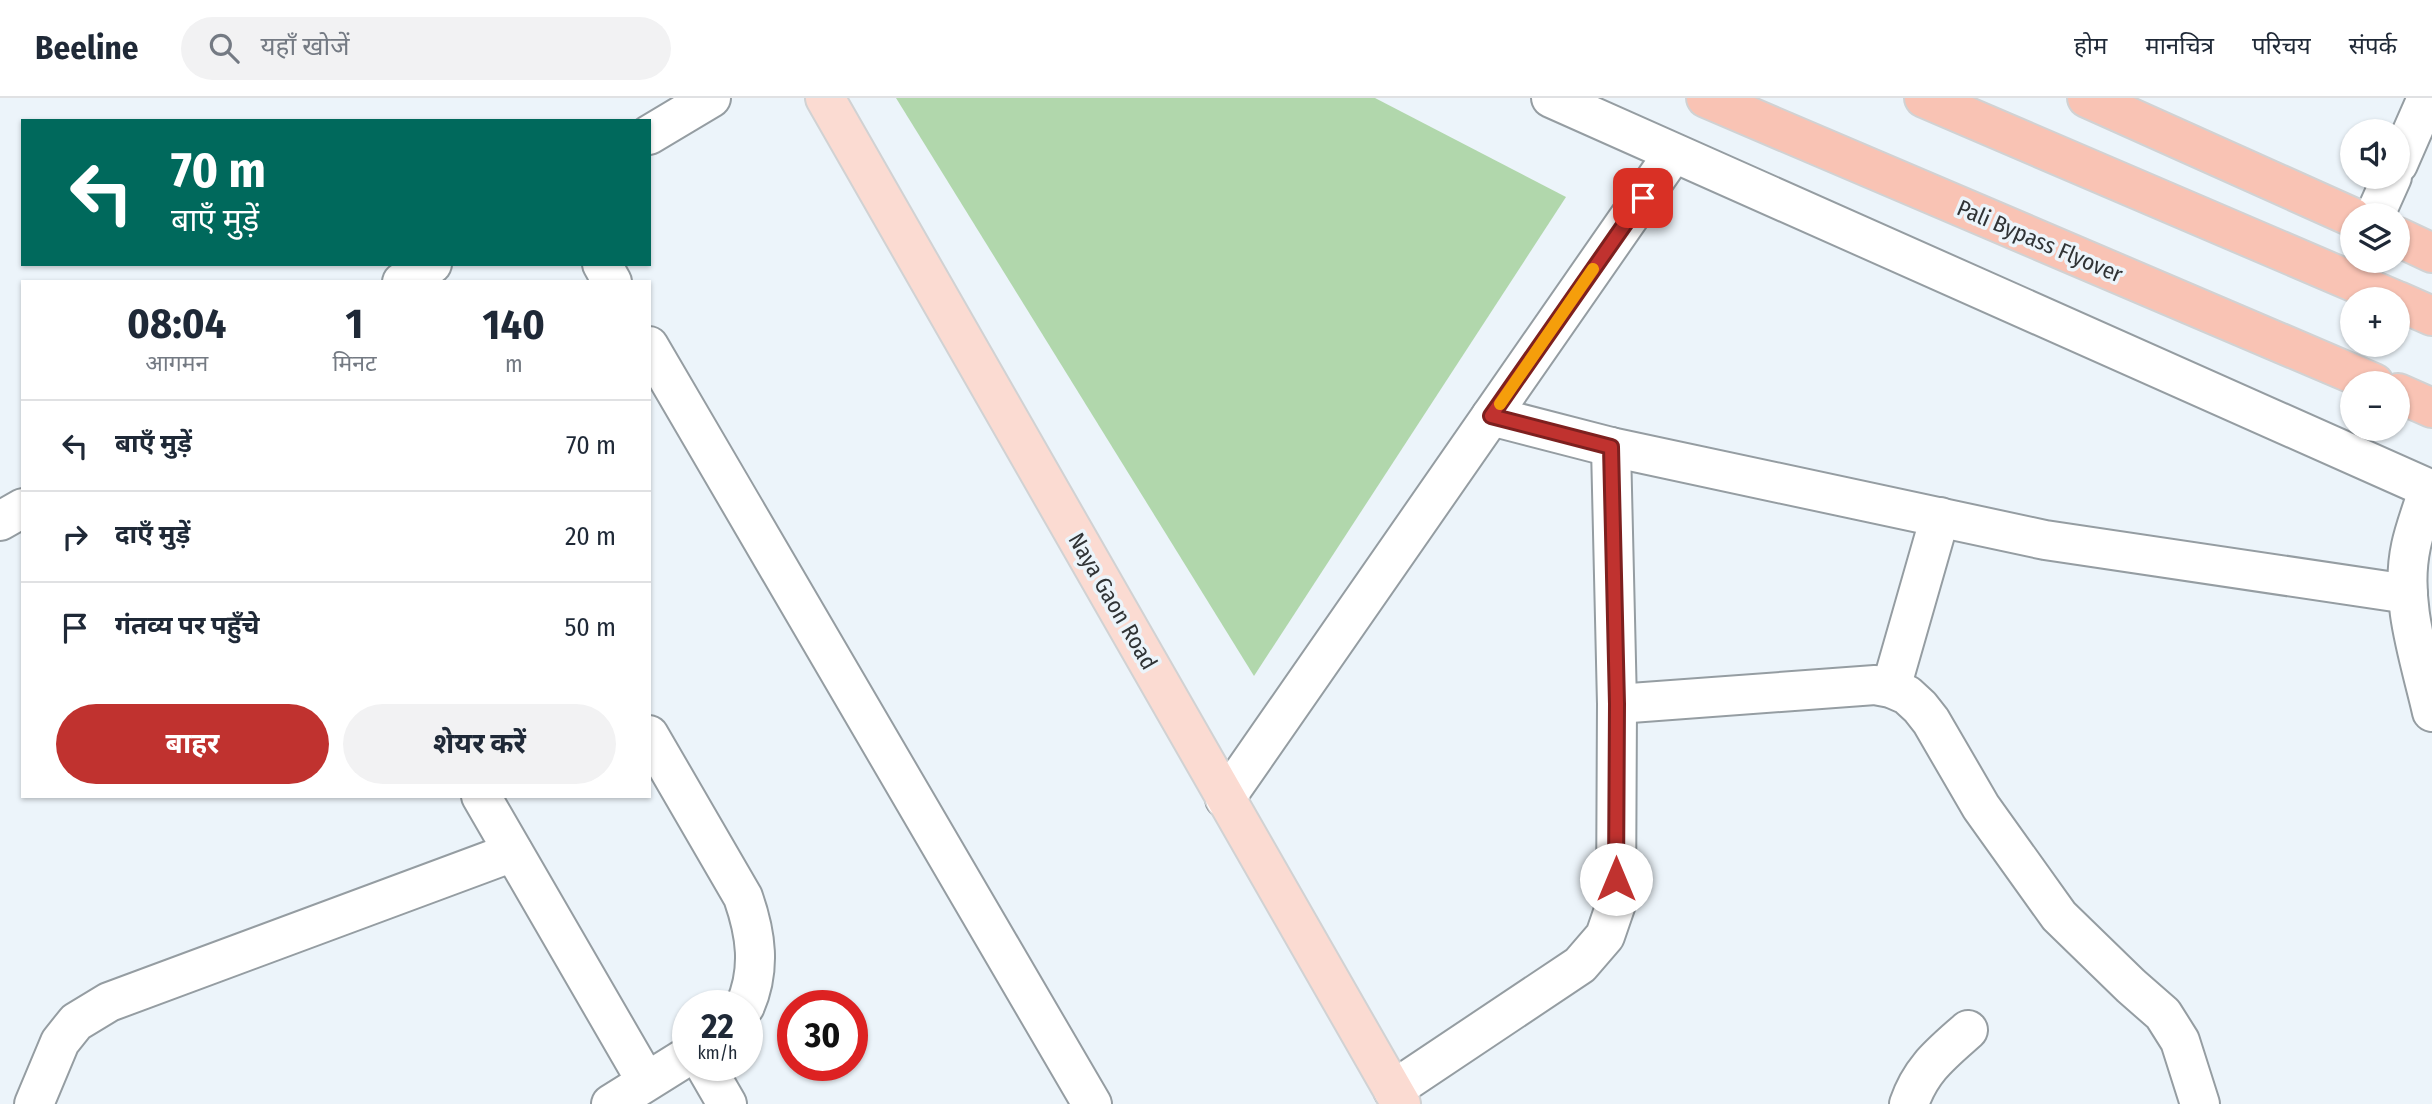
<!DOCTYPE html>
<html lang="hi">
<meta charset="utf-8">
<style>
:root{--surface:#fff;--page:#f2f2f3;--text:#1f2937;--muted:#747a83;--line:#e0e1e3;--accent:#c0322f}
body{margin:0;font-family:"Fira Sans Condensed","Noto Sans Devanagari",sans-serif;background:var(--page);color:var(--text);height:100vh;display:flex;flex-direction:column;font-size:26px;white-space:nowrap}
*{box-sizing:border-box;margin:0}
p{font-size:23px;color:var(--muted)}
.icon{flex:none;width:38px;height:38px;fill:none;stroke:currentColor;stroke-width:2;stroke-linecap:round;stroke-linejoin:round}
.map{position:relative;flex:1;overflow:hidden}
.drawer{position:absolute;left:21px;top:182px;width:630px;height:518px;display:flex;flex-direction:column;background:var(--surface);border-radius:0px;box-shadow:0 2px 5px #0004}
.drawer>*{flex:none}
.banner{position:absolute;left:21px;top:21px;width:630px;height:147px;border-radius:0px;box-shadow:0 2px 5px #0004;background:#00695c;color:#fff;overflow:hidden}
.buttons{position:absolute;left:2340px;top:21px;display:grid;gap:14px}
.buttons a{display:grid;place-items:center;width:70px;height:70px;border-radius:50%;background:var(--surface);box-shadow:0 2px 5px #0004;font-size:35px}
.speed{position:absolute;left:672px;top:892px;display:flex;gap:14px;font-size:35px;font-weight:700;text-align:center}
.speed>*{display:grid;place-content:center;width:91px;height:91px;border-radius:50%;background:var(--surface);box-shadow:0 2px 5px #0004;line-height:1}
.speed small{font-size:18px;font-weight:400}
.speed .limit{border:10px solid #d22;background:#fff;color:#111}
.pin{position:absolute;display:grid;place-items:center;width:60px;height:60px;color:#fff;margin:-30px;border-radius:14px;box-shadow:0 4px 10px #0006}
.me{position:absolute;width:77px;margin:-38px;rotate:0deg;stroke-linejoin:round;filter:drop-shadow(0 0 5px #0008)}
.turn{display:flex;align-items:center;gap:24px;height:147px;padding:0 35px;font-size:32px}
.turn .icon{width:91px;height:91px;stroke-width:2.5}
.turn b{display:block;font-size:49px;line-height:60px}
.eta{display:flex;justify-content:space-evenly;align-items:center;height:119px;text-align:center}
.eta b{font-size:42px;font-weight:700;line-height:49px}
.button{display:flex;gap:14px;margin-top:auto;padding:14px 35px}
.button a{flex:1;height:80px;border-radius:42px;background:var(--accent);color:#fff;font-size:28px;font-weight:700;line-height:80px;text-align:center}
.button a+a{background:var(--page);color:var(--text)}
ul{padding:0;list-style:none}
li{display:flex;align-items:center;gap:21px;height:91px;padding:0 35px;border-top:2px solid var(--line)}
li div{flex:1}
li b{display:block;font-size:26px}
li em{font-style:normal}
header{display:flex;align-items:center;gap:42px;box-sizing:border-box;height:98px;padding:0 35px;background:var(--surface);border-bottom:2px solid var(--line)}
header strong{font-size:33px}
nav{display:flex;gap:38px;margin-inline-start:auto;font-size:24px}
.search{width:490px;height:63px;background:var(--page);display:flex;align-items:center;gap:18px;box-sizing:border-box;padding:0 24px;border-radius:38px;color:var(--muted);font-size:26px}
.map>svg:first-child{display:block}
</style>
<header>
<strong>Beeline</strong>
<div class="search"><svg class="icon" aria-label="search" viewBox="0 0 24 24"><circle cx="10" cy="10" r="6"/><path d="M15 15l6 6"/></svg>यहाँ खोजें</div>
<nav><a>होम</a><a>मानचित्र</a><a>परिचय</a><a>संपर्क</a></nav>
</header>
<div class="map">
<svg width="2432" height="1006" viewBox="0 0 2432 1006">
<rect width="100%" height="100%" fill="#ecf4fa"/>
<polygon fill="#b1d7ac" points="896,0 1375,0 1566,99 1254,578"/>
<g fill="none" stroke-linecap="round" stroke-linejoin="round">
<g stroke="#959da2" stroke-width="42">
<g id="minor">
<polyline points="1551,0 2432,392"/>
<polyline points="649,37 711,0"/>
<polyline points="2398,66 2427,0"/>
<polyline points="2375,117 2392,79"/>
<polyline points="602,166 612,184"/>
<polyline points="402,184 432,166"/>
<polyline points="649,248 1092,1006"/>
<polyline points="1491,318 1611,349 2045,442 2408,496"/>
<path d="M2428,391C2423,410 2415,429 2411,448C2399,503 2420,561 2432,614"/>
<polyline points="0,423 23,410"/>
<polyline points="1891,590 1940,419"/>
<polyline points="1617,606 1875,587 1891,590 1907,597 1920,609 1931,623 1981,709 2059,818 2131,888 2163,916 2180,943 2200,1006"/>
<path d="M649,637L743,799C756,836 761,871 745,908"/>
<polyline points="481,698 646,983"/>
<polyline points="1225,701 1673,56"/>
<polyline points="705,968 727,1006"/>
<polyline points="1393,992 1580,867 1605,838 1616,806 1617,606 1611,349"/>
<polyline points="34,1006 60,944 76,924 109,904 513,754"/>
<polyline points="611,1006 688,958"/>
<path d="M1909,1006C1921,971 1941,956 1968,932"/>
</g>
</g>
<g stroke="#d1d2d3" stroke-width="42">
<polyline id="major" points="825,0 1401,1006"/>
</g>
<g stroke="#d1d2d3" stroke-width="42">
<g id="highway">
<polyline points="1706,0 2374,285"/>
<polyline points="1924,0 2393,201"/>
<polyline points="2087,0 2352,119"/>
<polyline points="2398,139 2432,155"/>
<polyline points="2398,203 2432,218"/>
<polyline points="2398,295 2432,310"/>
</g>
</g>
<use href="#minor" stroke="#fff" stroke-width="38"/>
<use href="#major" stroke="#fbdbd2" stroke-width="38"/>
<use href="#highway" stroke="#f9c3b4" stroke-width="38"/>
</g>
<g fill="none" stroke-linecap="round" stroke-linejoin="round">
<g stroke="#7d201f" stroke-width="18">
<polyline id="route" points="1616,781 1617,606 1611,349 1491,318 1643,100"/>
</g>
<use href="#route" stroke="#c0322f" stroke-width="12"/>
<polyline stroke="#f59e0b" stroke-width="12" points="1500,306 1593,171"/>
</g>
<g text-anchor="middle" stroke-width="7" stroke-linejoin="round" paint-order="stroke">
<g font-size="23" fill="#303335" stroke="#ecf4fa">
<text transform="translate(2040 143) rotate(23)" y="8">Pali Bypass Flyover</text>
<text transform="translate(1113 503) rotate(60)" y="8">Naya Gaon Road</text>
</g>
</g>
</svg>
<div class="buttons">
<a><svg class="icon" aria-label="sound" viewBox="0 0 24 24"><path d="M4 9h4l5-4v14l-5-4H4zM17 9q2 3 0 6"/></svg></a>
<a><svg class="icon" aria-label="layers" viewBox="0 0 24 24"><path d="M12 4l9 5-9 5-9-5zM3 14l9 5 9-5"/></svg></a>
<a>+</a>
<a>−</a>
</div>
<div class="speed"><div>22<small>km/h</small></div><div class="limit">30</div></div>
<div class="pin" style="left:1643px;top:100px;background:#d93025"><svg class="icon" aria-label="arrive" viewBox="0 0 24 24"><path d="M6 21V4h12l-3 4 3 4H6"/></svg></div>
<svg class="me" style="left:1616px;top:781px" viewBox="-20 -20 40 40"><circle r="19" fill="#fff"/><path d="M0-13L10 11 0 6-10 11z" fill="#c0322f"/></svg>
<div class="banner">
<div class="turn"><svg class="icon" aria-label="left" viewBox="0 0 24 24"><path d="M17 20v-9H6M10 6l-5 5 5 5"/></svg><div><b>70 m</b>बाएँ मुड़ें</div></div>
</div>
<section class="drawer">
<div class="eta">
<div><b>08:04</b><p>आगमन</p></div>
<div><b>1</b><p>मिनट</p></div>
<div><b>140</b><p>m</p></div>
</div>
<ul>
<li><svg class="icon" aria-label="left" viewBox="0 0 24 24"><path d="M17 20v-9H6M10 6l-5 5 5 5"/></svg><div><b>बाएँ मुड़ें</b></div><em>70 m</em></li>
<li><svg class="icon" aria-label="right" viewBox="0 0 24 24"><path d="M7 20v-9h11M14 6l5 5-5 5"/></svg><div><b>दाएँ मुड़ें</b></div><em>20 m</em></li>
<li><svg class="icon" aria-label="arrive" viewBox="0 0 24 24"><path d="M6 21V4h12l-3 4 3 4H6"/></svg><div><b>गंतव्य पर पहुँचे</b></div><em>50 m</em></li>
</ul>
<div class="button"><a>बाहर</a><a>शेयर करें</a></div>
</section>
</div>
